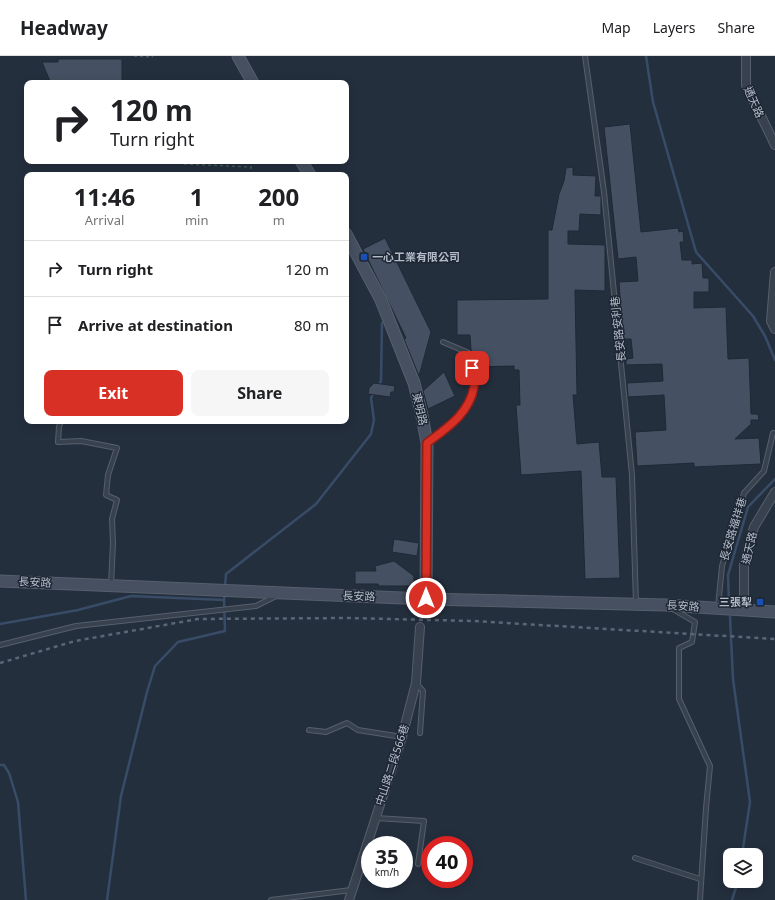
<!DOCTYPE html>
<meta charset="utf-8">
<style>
:root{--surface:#fff;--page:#f6f6f6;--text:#202124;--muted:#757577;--line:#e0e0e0;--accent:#d93025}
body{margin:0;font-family:"Noto Sans","Noto Sans TC",sans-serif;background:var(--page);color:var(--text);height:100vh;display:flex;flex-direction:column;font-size:15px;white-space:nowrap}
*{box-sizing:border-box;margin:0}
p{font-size:13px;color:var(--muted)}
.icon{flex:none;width:22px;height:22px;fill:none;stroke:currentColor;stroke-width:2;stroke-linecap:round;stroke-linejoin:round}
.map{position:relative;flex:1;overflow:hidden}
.sheet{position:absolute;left:24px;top:116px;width:325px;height:252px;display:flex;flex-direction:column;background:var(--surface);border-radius:8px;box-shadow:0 2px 10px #0003}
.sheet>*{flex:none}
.top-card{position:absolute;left:24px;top:24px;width:325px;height:84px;border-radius:8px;box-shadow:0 2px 10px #0003;background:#fff;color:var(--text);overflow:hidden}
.fabs{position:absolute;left:723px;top:792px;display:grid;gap:8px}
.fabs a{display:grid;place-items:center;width:40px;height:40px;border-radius:8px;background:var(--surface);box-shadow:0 2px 10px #0003;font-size:20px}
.speed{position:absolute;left:361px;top:780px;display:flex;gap:8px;font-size:20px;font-weight:700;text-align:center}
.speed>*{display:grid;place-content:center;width:52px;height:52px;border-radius:50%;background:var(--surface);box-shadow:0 2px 10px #0003;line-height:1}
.speed small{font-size:10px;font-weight:400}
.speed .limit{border:6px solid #d22;background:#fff;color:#111}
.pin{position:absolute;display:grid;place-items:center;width:34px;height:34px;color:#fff;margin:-17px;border-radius:8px;box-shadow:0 2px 6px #0006}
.me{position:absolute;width:44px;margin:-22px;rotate:0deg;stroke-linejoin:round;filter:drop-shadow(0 0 3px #0008)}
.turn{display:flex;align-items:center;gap:14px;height:84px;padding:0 20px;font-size:18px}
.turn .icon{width:52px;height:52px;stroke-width:2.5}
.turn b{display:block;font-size:28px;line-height:34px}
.eta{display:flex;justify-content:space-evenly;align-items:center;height:68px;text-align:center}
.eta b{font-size:24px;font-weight:700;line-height:28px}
.cta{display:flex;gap:8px;margin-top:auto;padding:8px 20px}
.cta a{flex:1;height:46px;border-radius:8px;background:var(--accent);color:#fff;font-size:16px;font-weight:700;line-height:46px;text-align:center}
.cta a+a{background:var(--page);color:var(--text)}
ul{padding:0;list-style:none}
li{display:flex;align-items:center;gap:12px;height:56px;padding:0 20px;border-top:1px solid var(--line)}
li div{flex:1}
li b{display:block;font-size:15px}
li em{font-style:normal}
header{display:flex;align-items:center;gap:24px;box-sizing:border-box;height:56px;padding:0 20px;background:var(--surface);border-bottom:1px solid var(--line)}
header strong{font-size:19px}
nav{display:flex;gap:22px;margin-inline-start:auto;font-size:14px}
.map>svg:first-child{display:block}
</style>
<header>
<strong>Headway</strong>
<nav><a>Map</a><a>Layers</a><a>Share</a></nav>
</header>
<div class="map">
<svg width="775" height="844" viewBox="0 0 775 844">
<rect width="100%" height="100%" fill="#242f3e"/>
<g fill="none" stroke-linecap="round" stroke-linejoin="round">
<g stroke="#394c67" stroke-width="2.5">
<polyline points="646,0 653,46 696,196 753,260 765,280 775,304"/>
<polyline points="378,330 381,325 382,267"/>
<polyline points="225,531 226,518 316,448 371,378 374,364 371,342 374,336"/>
<polyline points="729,546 728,519 748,451 775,423"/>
<polyline points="730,561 733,623 750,746 742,799"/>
<polyline points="0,568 78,554 131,540 224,544 225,538"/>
<polyline points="0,709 4,709 9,717 18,746 26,844"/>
<polyline points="107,844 121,740 147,636 155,610 178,586 225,575 224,544"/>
<polyline points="732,844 738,825"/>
</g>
</g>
<g fill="#455162" stroke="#1f2835">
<polygon points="58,3 122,3 122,27 58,27 58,25 50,25 42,6 58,6"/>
<polygon points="630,68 641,176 678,172 679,176 683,175 684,186 680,186 682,204 692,204 692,208 702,207 703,222 709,222 709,236 694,236 694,252 726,251 728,303 749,302 751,358 758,358 759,364 751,364 751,368 735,383 759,382 761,408 694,411 694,407 637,410 635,376 666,374 664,339 628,341 627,327 663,325 662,308 626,309 626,303 633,302 631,283 623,283 619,226 638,225 636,201 618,203 604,71"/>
<polygon points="573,111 573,119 596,120 595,140 601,140 601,159 580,158 579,175 568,175 568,188 605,189 605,235 575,234 577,339 573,339 577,388 599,386 602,421 616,421 620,522 585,523 581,415 521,419 516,349 520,349 519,314 514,314 514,310 475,311 472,296 471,294 470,279 457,279 457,244 548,243 548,174 552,174 559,138 564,125 566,112"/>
<polygon points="385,182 431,276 419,320 404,283 406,282 363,193"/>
<polygon points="444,316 455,340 428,353 423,335"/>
<polygon points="374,327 395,330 394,336 391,336 390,341 368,338 369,332"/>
<polygon points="394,483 419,487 417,500 392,496"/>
<polygon points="394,505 414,520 414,530 379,530 378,528 355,528 355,515 376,515 375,510"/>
</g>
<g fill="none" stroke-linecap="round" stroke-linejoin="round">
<g stroke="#565f6c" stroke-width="6">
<g id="lane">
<polyline points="585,0 604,136 632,419 636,548"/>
<polyline points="61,365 59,371 58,386 81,385 117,392 108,419 106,439 117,444 112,463 113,487 111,529"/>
<polyline points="429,386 458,362 468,350 474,330 469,297 443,286"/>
<polyline points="718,551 722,510 744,437 764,415 773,377"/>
<polyline points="671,552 695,566 692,586 679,592 679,643 710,710 706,752 700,844"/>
<polyline points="0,589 76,570 256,550 276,540"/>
<polyline points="416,627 423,635 420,677"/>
<polyline points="309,674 326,676 347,667 358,674 402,681"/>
<polyline points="376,762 424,765 418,808"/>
<polyline points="635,802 700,823"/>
<polyline points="271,844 351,834"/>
</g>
</g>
<g stroke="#565f6c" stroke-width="10">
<g id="street">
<polyline points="746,0 746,29 775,89"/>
<polyline points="775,216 771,265 775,273"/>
<polyline points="744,554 744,508 754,471 775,436"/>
<polyline points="349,844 402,681 416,627 420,571"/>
</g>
</g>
<g stroke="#565f6c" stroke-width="13">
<g id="secondary">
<polyline points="238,0 253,27"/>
<polyline points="301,105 310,119"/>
<polyline points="346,178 381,244 414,327 422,360 427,387 426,543"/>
<polyline points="0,525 426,543 665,549 775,556"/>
</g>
</g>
<g stroke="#44595c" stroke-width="1.5" stroke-dasharray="3 3" stroke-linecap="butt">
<polyline points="134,0 152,1 153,0"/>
<polyline points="184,108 251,111"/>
<polyline points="251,119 251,105"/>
</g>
<use href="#lane" stroke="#38414e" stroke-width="4"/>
<use href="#street" stroke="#38414e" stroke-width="8"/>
<use href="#secondary" stroke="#465061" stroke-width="11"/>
<polyline stroke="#5a6575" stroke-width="2.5" stroke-dasharray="4 4" stroke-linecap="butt" points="0,607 75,585 198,563 348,562 473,565 775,583"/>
</g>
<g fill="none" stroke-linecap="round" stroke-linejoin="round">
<g stroke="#8d1f18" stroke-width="10">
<path id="route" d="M426,542L427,387C447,372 469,358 474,331C475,325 473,318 472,312"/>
</g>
<use href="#route" stroke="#d93025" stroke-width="7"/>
</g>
<g fill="#1a4fb4" stroke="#1d2633" stroke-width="1.5">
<rect x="360" y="197" width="8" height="8" rx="2"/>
<rect x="756" y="542" width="8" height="8" rx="2"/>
</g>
<g text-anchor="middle" stroke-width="3" stroke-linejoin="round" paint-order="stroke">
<g font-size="11" fill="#b4bcc9" stroke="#1d2633">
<text transform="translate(754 46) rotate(66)" y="4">通天路</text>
<text transform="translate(618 273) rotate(-96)" y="4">長安路安利巷</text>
<text transform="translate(420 353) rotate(77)" y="4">東明路</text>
<text transform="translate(733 473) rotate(-73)" y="4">長安路福祥巷</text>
<text transform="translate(749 492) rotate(-77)" y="4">通天路</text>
<text transform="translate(35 526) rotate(3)" y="4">長安路</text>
<text transform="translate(359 540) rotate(2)" y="4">長安路</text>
<text transform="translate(683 550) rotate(4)" y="4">長安路</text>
<text transform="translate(392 709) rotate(-72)" y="4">中山路二段566巷</text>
</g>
<g font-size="11" font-weight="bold" fill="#b4bcc9" stroke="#1d2633" text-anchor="start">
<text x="372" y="205">一心工業有限公司</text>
<text x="752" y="550" text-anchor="end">三張犁</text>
</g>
</g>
</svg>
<div class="fabs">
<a><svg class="icon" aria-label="layers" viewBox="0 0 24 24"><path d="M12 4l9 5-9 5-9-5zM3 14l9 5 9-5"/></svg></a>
</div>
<div class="speed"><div>35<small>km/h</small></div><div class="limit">40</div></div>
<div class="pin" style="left:472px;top:312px;background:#d93025"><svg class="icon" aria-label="arrive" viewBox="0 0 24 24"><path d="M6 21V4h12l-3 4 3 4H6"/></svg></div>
<svg class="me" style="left:426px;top:542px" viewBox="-20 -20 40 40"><circle r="17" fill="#d93025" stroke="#fff" stroke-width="3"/><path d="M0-11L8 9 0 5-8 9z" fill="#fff"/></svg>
<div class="top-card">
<div class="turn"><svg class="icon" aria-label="right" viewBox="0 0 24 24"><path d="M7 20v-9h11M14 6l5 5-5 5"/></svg><div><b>120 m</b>Turn right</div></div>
</div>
<section class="sheet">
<div class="eta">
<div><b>11:46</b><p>Arrival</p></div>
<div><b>1</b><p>min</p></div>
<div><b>200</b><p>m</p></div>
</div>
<ul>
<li><svg class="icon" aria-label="right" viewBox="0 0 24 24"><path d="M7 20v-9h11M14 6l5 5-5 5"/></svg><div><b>Turn right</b></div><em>120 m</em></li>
<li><svg class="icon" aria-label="arrive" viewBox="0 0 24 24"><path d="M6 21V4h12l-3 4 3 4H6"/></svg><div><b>Arrive at destination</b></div><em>80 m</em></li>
</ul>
<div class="cta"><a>Exit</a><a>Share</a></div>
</section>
</div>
